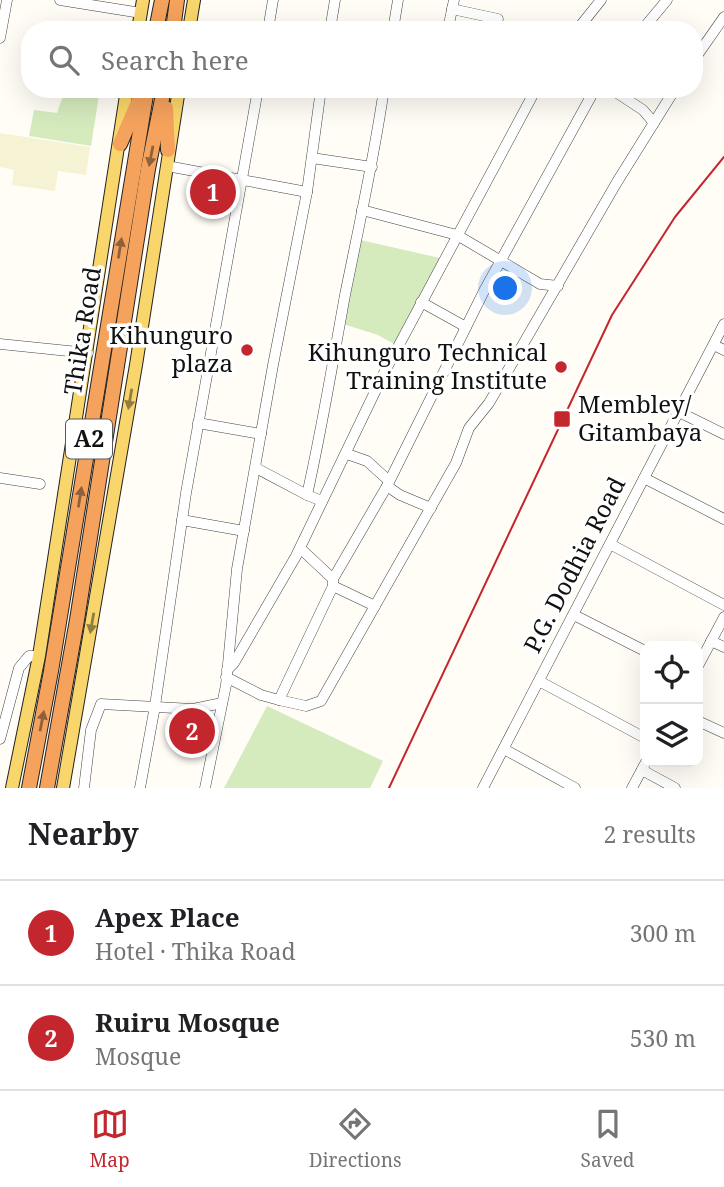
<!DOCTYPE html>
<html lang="en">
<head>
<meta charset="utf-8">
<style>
	body { margin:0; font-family:"Noto Serif",serif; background:#f2f2f2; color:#202124 }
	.controls { position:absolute; right:21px; bottom:21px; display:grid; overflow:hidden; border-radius:14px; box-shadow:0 7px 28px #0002 }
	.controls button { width:63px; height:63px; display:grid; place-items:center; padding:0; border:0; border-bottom:2px solid #e0e0e0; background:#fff; color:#202124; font:35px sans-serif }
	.you { position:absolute; left:506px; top:289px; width:24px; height:24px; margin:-18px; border:5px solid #fff; border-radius:50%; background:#1a73e8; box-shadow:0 0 0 10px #1a73e833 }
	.badge { display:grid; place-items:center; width:46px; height:46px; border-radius:50%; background:#c4262e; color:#fff; font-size:23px; font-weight:700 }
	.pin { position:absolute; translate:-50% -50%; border:4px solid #fff; box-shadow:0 2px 7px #0006 }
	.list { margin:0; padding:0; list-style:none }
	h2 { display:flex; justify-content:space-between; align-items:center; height:91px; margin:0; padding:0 28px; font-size:30px }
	h2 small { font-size:23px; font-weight:400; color:#757577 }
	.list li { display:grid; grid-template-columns:46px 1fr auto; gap:21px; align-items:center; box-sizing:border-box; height:105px; padding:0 28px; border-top:2px solid #e0e0e0 }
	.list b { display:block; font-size:26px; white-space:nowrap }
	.list p { margin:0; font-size:23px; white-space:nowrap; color:#757577 }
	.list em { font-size:23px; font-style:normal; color:#757577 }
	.icon { flex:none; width:38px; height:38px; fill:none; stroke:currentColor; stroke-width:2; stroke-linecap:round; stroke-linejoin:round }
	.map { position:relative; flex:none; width:724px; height:788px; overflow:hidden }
	.search { position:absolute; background:#fff; box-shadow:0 7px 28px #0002; left:21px; right:21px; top:21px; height:77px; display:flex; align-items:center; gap:18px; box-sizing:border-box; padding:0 24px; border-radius:28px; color:#757577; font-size:26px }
	.sheet { height:301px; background:#fff }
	nav { display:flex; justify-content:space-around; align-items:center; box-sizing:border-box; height:98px; border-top:2px solid #e0e0e0; background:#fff; font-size:19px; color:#757577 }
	nav a { display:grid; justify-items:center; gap:4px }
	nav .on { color:#c4262e }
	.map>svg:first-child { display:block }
</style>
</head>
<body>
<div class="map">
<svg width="724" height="788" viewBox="0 0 724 788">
	<rect width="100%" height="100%" fill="#fffdf5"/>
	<path fill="#f6f3d4" d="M0 133 90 147 86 175 58 171 55 191 12 185 14 170 0 167Z"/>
	<g fill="#d5ebbd">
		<path d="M65 90 99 95 91 146 29 136 34 110 57 113Z"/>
		<path d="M356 239 440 258 394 344 378 335 340 323Z"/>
		<path d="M267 706 383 761 370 788H224Z"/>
	</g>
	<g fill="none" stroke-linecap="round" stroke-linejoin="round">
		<g stroke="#444" stroke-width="11">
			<g id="minor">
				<path d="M60 0 141 13"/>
				<path d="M452 9 498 19"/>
				<path d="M449 24 454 0"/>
				<path d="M268 30 273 0"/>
				<path d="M330 30 335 0"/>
				<path d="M393 30 398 0"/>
				<path d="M577 30 601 0"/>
				<path d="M642 30 667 0"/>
				<path d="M0 38 7 0"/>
				<path d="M694 60 724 17"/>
				<path d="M595 89 484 291 387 486 333 579V586L279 700 306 706 321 701 456 463 469 428 489 403 617 182 675 89"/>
				<path d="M611 89 643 110 654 123"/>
				<path d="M312 158 372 167"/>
				<path d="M167 166 307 192"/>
				<path d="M362 210 457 235 540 284 558 286"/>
				<path d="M421 302 466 327"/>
				<path d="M0 344 88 353"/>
				<path d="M714 345 724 350"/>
				<path d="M677 411 724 434"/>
				<path d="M198 423 261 434"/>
				<path d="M347 454 367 461 389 481"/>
				<path d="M256 468 307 495"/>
				<path d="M0 478 40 484"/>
				<path d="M644 478 724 519"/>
				<path d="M387 486 400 495 431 508"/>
				<path d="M322 501 307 495C322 428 333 361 345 295 359 226 374 158 384 89"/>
				<path d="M182 520 244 531"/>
				<path d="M610 544 724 605"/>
				<path d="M300 548 333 579"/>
				<path d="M333 586 375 606"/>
				<path d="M574 615 645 651"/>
				<path d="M711 641 724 647"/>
				<path d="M698 666 724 617"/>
				<path d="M227 670 234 663 296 556 384 373 536 89"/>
				<path d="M226 677 261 695 279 700"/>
				<path d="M539 681 645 738"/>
				<path d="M698 721 724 733"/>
				<path d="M0 739 19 668 29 656H39"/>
				<path d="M504 749 575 788"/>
				<path d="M642 770 675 788"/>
				<path d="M84 788 91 730 101 704 193 709 222 703"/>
				<path d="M140 788 155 706 186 493 258 89"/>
				<path d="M205 788 226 685 237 569 273 365 307 192 321 89"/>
				<path d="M483 788 724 324"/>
				<path d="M632 788 646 762"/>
			</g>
		</g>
		<g stroke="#222" stroke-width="14">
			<g id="major">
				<path d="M138 30 143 0"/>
				<path d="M189 30 194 0"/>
				<path d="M12 788 39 656 127 89"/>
				<path d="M63 788 136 365 179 89"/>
			</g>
		</g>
		<g stroke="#222" stroke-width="16">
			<g id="highway">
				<path d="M156 30 162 0"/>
				<path d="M173 30 177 0"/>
				<path d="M166 108 168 150"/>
				<path d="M120 144 139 100"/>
				<path d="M29 788 51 671 147 89"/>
				<path d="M47 788 77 620 148 169 164 89"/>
			</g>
		</g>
		<use href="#minor" stroke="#fff" stroke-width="10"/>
		<use href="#major" stroke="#f9d66b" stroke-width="12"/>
		<use href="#highway" stroke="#f5a25d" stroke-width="14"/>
		<path stroke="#c4262e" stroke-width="2" d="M389 788 612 315 675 217 724 157"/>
	</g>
	<defs><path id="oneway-solid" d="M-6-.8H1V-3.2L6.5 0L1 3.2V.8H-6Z" transform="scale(1.75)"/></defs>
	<g fill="#8e613b">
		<use href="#oneway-solid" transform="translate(151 156) rotate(101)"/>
		<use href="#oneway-solid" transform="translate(120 248) rotate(-81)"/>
		<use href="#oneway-solid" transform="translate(80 497) rotate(-81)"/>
		<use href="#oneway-solid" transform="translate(42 721) rotate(-79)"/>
	</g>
	<g fill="#917d42">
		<use href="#oneway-solid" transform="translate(130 399) rotate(100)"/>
		<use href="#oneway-solid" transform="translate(92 623) rotate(100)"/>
	</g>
	<g fill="#c4262e" stroke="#fff" stroke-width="2.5">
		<circle cx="247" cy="350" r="7"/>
		<circle cx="561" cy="367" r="7"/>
		<rect x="553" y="410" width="18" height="18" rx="3.5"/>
	</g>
	<g text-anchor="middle" stroke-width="7" stroke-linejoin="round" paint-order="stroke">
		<rect fill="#fff" stroke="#585858" stroke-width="2" x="66" y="419.5" width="46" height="39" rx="5"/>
		<g font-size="23" font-weight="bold" fill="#111">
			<text x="89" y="447">A2</text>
		</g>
		<g font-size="24" fill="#111" stroke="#fff">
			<text transform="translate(83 331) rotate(-81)" y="8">Thika Road</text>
			<text transform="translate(575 565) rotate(-63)" y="8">P.G. Dodhia Road</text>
		</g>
		<g font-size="24" fill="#111" stroke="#fff" text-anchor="end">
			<text x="233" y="344">Kihunguro<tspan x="233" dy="28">plaza</tspan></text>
			<text x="547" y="361">Kihunguro Technical<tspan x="547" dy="28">Training Institute</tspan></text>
			<text x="578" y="413" text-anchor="start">Membley/<tspan x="578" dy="28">Gitambaya</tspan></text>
		</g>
	</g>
</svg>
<div class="controls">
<button><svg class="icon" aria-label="locate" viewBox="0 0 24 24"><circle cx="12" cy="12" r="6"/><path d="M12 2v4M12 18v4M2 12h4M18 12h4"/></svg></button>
<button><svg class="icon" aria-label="layers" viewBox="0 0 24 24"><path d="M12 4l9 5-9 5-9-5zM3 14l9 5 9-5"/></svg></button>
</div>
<div class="you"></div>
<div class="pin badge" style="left:213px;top:192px">1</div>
<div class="pin badge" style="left:192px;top:731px">2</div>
<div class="search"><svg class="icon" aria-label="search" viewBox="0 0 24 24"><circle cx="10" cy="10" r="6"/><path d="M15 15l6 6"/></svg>Search here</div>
</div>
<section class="sheet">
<h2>Nearby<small>2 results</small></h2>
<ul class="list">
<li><span class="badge">1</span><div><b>Apex Place</b><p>Hotel · Thika Road</p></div><em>300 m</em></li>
<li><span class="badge">2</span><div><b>Ruiru Mosque</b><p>Mosque</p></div><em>530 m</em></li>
</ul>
</section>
<nav>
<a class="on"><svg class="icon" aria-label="map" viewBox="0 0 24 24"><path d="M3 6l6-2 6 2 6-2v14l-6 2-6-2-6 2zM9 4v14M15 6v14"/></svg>Map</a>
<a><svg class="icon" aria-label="directions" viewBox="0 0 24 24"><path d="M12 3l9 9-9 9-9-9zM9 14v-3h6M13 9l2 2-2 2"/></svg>Directions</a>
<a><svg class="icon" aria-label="saved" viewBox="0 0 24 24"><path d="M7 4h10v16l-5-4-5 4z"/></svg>Saved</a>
</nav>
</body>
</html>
